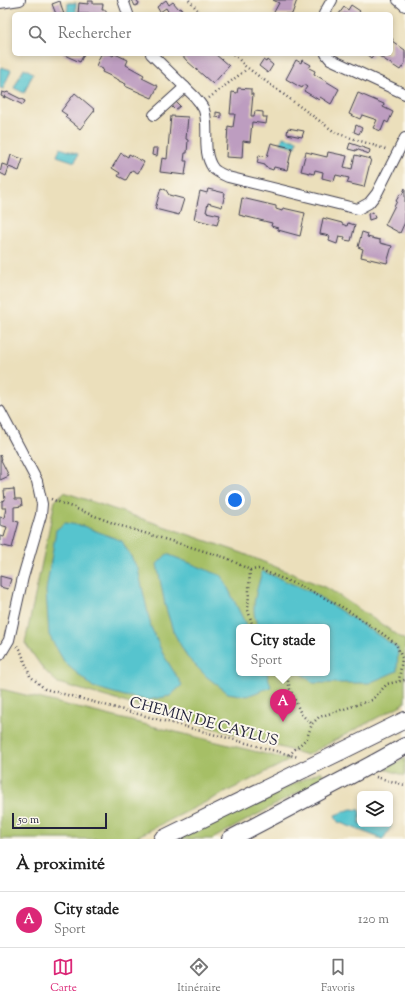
<!DOCTYPE html>
<html lang="fr">
<head>
<meta charset="utf-8">
<style>
	body { margin:0; font-family:"Sorts Mill Goudy",serif; background:#f2f2f2; color:#222 }
	.controls { position:absolute; right:12px; bottom:12px; display:grid; overflow:hidden; border-radius:6px; box-shadow:0 2px 6px #0003 }
	.controls button { width:36px; height:36px; display:grid; place-items:center; padding:0; border:0; border-bottom:1px solid #e0e0e0; background:#fff; color:#222; font:20px sans-serif }
	.scale { position:absolute; left:12px; bottom:10px; width:95px; box-sizing:border-box; padding-left:4px; border:2px solid #22223b; border-top:0; font-size:11px; line-height:14px; white-space:nowrap; color:#22223b; -webkit-text-stroke:3px #fbf7ec; paint-order:stroke }
	.you { position:absolute; left:235px; top:500px; width:14px; height:14px; margin:-10px; border:3px solid #fff; border-radius:50%; background:#1a73e8; box-shadow:0 0 0 6px #1a73e833 }
	.badge { display:grid; place-items:center; width:26px; height:26px; border-radius:50%; background:#db2777; color:#fff; font-size:13px; font-weight:700 }
	.pin { position:absolute; translate:-50% -33px; filter:drop-shadow(0 1px 2px #0008) }
	.pin::after { content:''; position:absolute; top:21px; width:14px; height:12px; background:inherit; clip-path:polygon(0 0,100% 0,50% 100%) }
	.popup { position:absolute; left:236px; top:624px; width:94px; height:52px; box-sizing:border-box; display:grid; place-content:center; border-radius:6px; background:#fff; filter:drop-shadow(0 1px 3px #0005); font-size:13px; white-space:nowrap; color:#767676 }
	.popup b { font-size:15px; color:#222 }
	.popup::after { content:''; position:absolute; left:50%; top:100%; margin-left:-8px; border:8px solid transparent; border-top-color:#fff }
	.list { margin:0; padding:0; list-style:none }
	h2 { display:flex; justify-content:space-between; align-items:center; height:52px; margin:0; padding:0 16px; font-size:17px }
	h2 small { font-size:13px; font-weight:400; color:#767676 }
	.list li { display:grid; grid-template-columns:26px 1fr auto; gap:12px; align-items:center; box-sizing:border-box; height:56px; padding:0 16px; border-top:1px solid #e0e0e0 }
	.list b { display:block; font-size:15px; white-space:nowrap }
	.list p { margin:0; font-size:13px; white-space:nowrap; color:#767676 }
	.list em { font-size:13px; font-style:normal; color:#767676 }
	.icon { flex:none; width:22px; height:22px; fill:none; stroke:currentColor; stroke-width:2; stroke-linecap:round; stroke-linejoin:round }
	.map { position:relative; flex:none; width:405px; height:839px; overflow:hidden }
	.search { position:absolute; background:#fff; box-shadow:0 2px 6px #0003; left:12px; right:12px; top:12px; height:44px; display:flex; align-items:center; gap:10px; box-sizing:border-box; padding:0 14px; border-radius:6px; color:#767676; font-size:15px }
	.sheet { height:108px; background:#fff }
	nav { display:flex; justify-content:space-around; align-items:center; box-sizing:border-box; height:56px; border-top:1px solid #e0e0e0; background:#fff; font-size:11px; color:#767676 }
	nav a { display:grid; justify-items:center; gap:2px }
	nav .on { color:#db2777 }
	.map>svg:first-child { display:block }
</style>
</head>
<body>
<div class="map">
<svg width="405" height="839" viewBox="0 0 405 839">
	<rect width="100%" height="100%" fill="#fbf7ec"/>
	<filter id="ink" filterUnits="userSpaceOnUse"><feTurbulence type="fractalNoise" baseFrequency=".025" numOctaves="2"/><feDisplacementMap in="SourceGraphic" scale="8" xChannelSelector="R" yChannelSelector="G"/><feConvolveMatrix kernelMatrix="1 2 1 2 8 2 1 2 1" color-interpolation-filters="sRGB"/></filter>
	<filter id="wash" filterUnits="userSpaceOnUse"><feTurbulence type="fractalNoise" baseFrequency=".012" numOctaves="4" result="noise"/><feDisplacementMap in="SourceGraphic" scale="16" xChannelSelector="R" yChannelSelector="G"/><feGaussianBlur stdDeviation="0.9" result="paint"/><feColorMatrix in="noise" values="0 0 0 0 0 0 0 0 0 0 0 0 0 0 0 0 0 1.4 0 .05"/><feComposite in="paint" operator="in"/></filter>
	<g filter="url(#wash)">
		<rect width="100%" height="100%" fill="#ebdfbb"/>
		<g fill="#a6bf66" stroke="#647050" fill-rule="evenodd">
			<path d="M64 492 242 553 329 589 405 640V703L307 755 58 683 44 670 25 643 55 501ZM239 627H327V673H239Z"/>
			<path d="M1 689 290 760 132 839H0Z"/>
			<path d="M405 758V776L385 769Z"/>
			<path d="M321 771 325 778 212 839H177Z"/>
		</g>
		<g fill="#57c4ce" stroke="#3c7384">
			<path d="M68 3H76V14H67Z"/>
			<path d="M1 67 11 70 3 89 0 88V70Z"/>
			<path d="M24 68 33 73 24 93 14 88Z"/>
			<path d="M283 137 297 140 296 147 281 143Z"/>
			<path d="M60 148 78 154 75 162 57 156Z"/>
			<path d="M65 523 83 526 122 541 138 569 151 627 163 654 182 685 170 696 148 700 125 696 93 687 65 663 49 635 46 591 56 530Z"/>
			<path d="M167 554 222 576 247 627H239V673H267L271 687 247 696 228 693 207 677 187 657 173 631 165 605 157 564Z"/>
			<path d="M262 571 313 593 398 648 397 671 369 683H313L301 673H327V627H259C248 611 258 588 262 571Z"/>
			<path d="M351 809 360 810V824H390V819L391 827 383 839 338 822 335 815Z"/>
		</g>
		<g id="blocks">
			<g fill="#bd9dc0">
				<path d="M132 0H137L139 4 135 6Z"/>
				<path d="M166 0 169 5 173 2 179 9 181 8 185 14H167L169 13 166 8 160 12 157 7Z"/>
				<path d="M273 0H297L292 14H273L279 3Z"/>
				<path d="M60 1 62 9 64 14H56L52 4Z"/>
				<path d="M88 1H93V4H103L102 10H106V14H78L79 3 88 4Z"/>
				<path d="M351 5 360 11 358 14H339L344 7 348 10Z"/>
				<path d="M391 38 393 39 392 41 405 50V63L400 70 376 54H391Z"/>
				<path d="M62 54H84L80 62Z"/>
				<path d="M101 54H110L113 56 115 54 128 60 126 65 144 75 142 78 158 86 152 98 125 86 126 84 119 81V80L102 72 103 69 96 66Z"/>
				<path d="M181 54H215L229 66 213 84 187 61Z"/>
				<path d="M366 54H374L371 58Z"/>
				<path d="M263 60 266 62 267 60 273 65 268 73 259 66Z"/>
				<path d="M296 60 301 63 302 60 311 65 309 68 315 71 314 74 339 89 331 104 320 97 319 100 304 91 307 87 304 85 302 88 286 79Z"/>
				<path d="M238 88 251 89V94H253L251 116H254L255 111 263 112V117H267L266 124 252 122 250 142 243 141 242 158 226 157 228 126 233 127 235 114H230L232 92 237 93Z"/>
				<path d="M2 92 6 93 7 92 25 101 23 105 5 96V98L1 96Z"/>
				<path d="M75 93 95 110 80 129 65 117 67 115 61 111Z"/>
				<path d="M358 93 384 104 383 107 393 112 388 123 385 121 381 131 373 128 377 120 362 115 360 119 349 114Z"/>
				<path d="M176 102 180 106 175 110 171 106Z"/>
				<path d="M216 112 221 113V118L216 117Z"/>
				<path d="M171 116 188 117 186 139 188 140 187 153H185L184 161H187L185 175 160 172 162 158 167 159Z"/>
				<path d="M356 125 362 128 359 134 354 132Z"/>
				<path d="M288 128 304 131 302 137 287 134Z"/>
				<path d="M271 143 292 148 287 170 274 167 273 170 265 167V165L257 163 259 155 267 157Z"/>
				<path d="M350 143 370 150 369 154 356 149V151L348 149Z"/>
				<path d="M153 148H158L157 156 152 155Z"/>
				<path d="M306 152 327 157 328 152 347 156 344 167 352 169 355 155 371 159 364 187 347 183 349 178 336 175 334 181 322 178 323 172 315 170 314 174 301 171Z"/>
				<path d="M121 153 128 157 129 154 144 162 138 173 132 170 126 180 118 176 120 173 112 168Z"/>
				<path d="M11 155 23 159 19 171 9 167 6 176 0 173 2 164 8 166Z"/>
				<path d="M161 188 166 190 169 195 184 199 179 215 155 209Z"/>
				<path d="M405 188V222L400 233 385 225 397 201H396L400 194 402 195Z"/>
				<path d="M208 189 225 193 222 207 208 203 206 212 220 215 217 225 194 219 200 191 207 193Z"/>
				<path d="M242 198 276 206V209L282 211 283 208 305 213 300 236 278 230V228L271 226 272 223 239 215Z"/>
				<path d="M373 212 375 218 369 220 368 214Z"/>
				<path d="M323 218 342 223V224L347 226 348 223 355 225 351 241 344 240 345 237 339 236 337 244 329 241 330 236 320 234Z"/>
				<path d="M362 232 368 234 367 237 380 240V243L392 246 387 263 361 257 363 249 358 247Z"/>
				<path d="M0 455 2 459 1 460 9 476 0 480Z"/>
				<path d="M14 489 15 499H21L22 506 14 507V521L19 522 12 548 0 545V536L4 537 7 527 0 525V517L4 518 6 508H2V501L5 500 4 490Z"/>
				<path d="M0 576 11 579 8 589 0 587Z"/>
			</g>
		</g>
	</g>
	<g filter="url(#ink)">
		<use href="#blocks" fill-opacity="0" stroke="#403e4e" stroke-width="1"/>
		<g fill="none" stroke-linecap="round" stroke-linejoin="round">
			<g stroke="#403e4e" stroke-width="12">
				<g id="street">
					<path d="M123 0 128 14"/>
					<path d="M398 0 405 6"/>
					<path d="M0 3 20 0"/>
					<path d="M324 14 332 0"/>
					<path d="M151 54 195 97C198 101 202 105 204 110 210 128 201 151 213 168 216 172 224 175 228 177L358 209 369 203 377 193 405 138"/>
					<path d="M326 54 330 59 405 94"/>
					<path d="M154 115 185 87"/>
					<path d="M0 411 37 481 42 504 41 515 23 577 9 640 0 655"/>
				</g>
			</g>
			<g stroke="#403e4e" stroke-width="18">
				<g id="primary">
					<path d="M340 752 405 720"/>
					<path d="M374 763 405 746"/>
					<path d="M162 839 305 769"/>
					<path d="M230 839 348 777"/>
				</g>
			</g>
			<g stroke="#403e4e" stroke-width="2.5" stroke-dasharray="1 3" stroke-linecap="butt">
				<path d="M189 0 201 14"/>
				<path d="M234 54 245 66 336 133 388 150"/>
				<path d="M209 98 247 69"/>
				<path d="M51 499 118 525 227 558 250 570 248 610 253 627"/>
				<path d="M250 570 259 569 305 588 344 608 383 634 396 644 402 658 399 681"/>
				<path d="M17 646 20 649 30 676 45 689 298 757"/>
				<path d="M286 673 290 689 301 714 312 724"/>
				<path d="M289 755 307 738 312 724 319 717 372 700 387 684 405 680"/>
				<path d="M376 777 405 785"/>
			</g>
			<use href="#street" stroke="#fff" stroke-width="10"/>
			<use href="#primary" stroke="#fff" stroke-width="16"/>
			<g stroke="#403e4e" stroke-width="18" stroke-linecap="butt">
				<g id="primary-bridge">
					<path d="M305 769 340 752"/>
					<path d="M348 777 374 763"/>
				</g>
			</g>
			<use href="#primary-bridge" stroke="#fff" stroke-width="16"/>
		</g>
	</g>
	<g text-anchor="middle" stroke-width="4" stroke-linejoin="round" paint-order="stroke">
		<g font-size="15" fill="#22223b" stroke="#fbf7ec">
			<text transform="translate(204 721) rotate(15)" y="5">CHEMIN DE CAYLUS</text>
		</g>
	</g>
</svg>
<div class="controls">
<button><svg class="icon" aria-label="layers" viewBox="0 0 24 24"><path d="M12 4l9 5-9 5-9-5zM3 14l9 5 9-5"/></svg></button>
</div>
<div class="scale">50 m</div>
<div class="you"></div>
<div class="pin badge" style="left:283px;top:722px">A</div>
<div class="popup"><b>City stade</b>Sport</div>
<div class="search"><svg class="icon" aria-label="search" viewBox="0 0 24 24"><circle cx="10" cy="10" r="6"/><path d="M15 15l6 6"/></svg>Rechercher</div>
</div>
<section class="sheet">
<h2>À proximité<small></small></h2>
<ul class="list">
<li><span class="badge">A</span><div><b>City stade</b><p>Sport</p></div><em>120 m</em></li>
</ul>
</section>
<nav>
<a class="on"><svg class="icon" aria-label="map" viewBox="0 0 24 24"><path d="M3 6l6-2 6 2 6-2v14l-6 2-6-2-6 2zM9 4v14M15 6v14"/></svg>Carte</a>
<a><svg class="icon" aria-label="directions" viewBox="0 0 24 24"><path d="M12 3l9 9-9 9-9-9zM9 14v-3h6M13 9l2 2-2 2"/></svg>Itinéraire</a>
<a><svg class="icon" aria-label="saved" viewBox="0 0 24 24"><path d="M7 4h10v16l-5-4-5 4z"/></svg>Favoris</a>
</nav>
</body>
</html>
